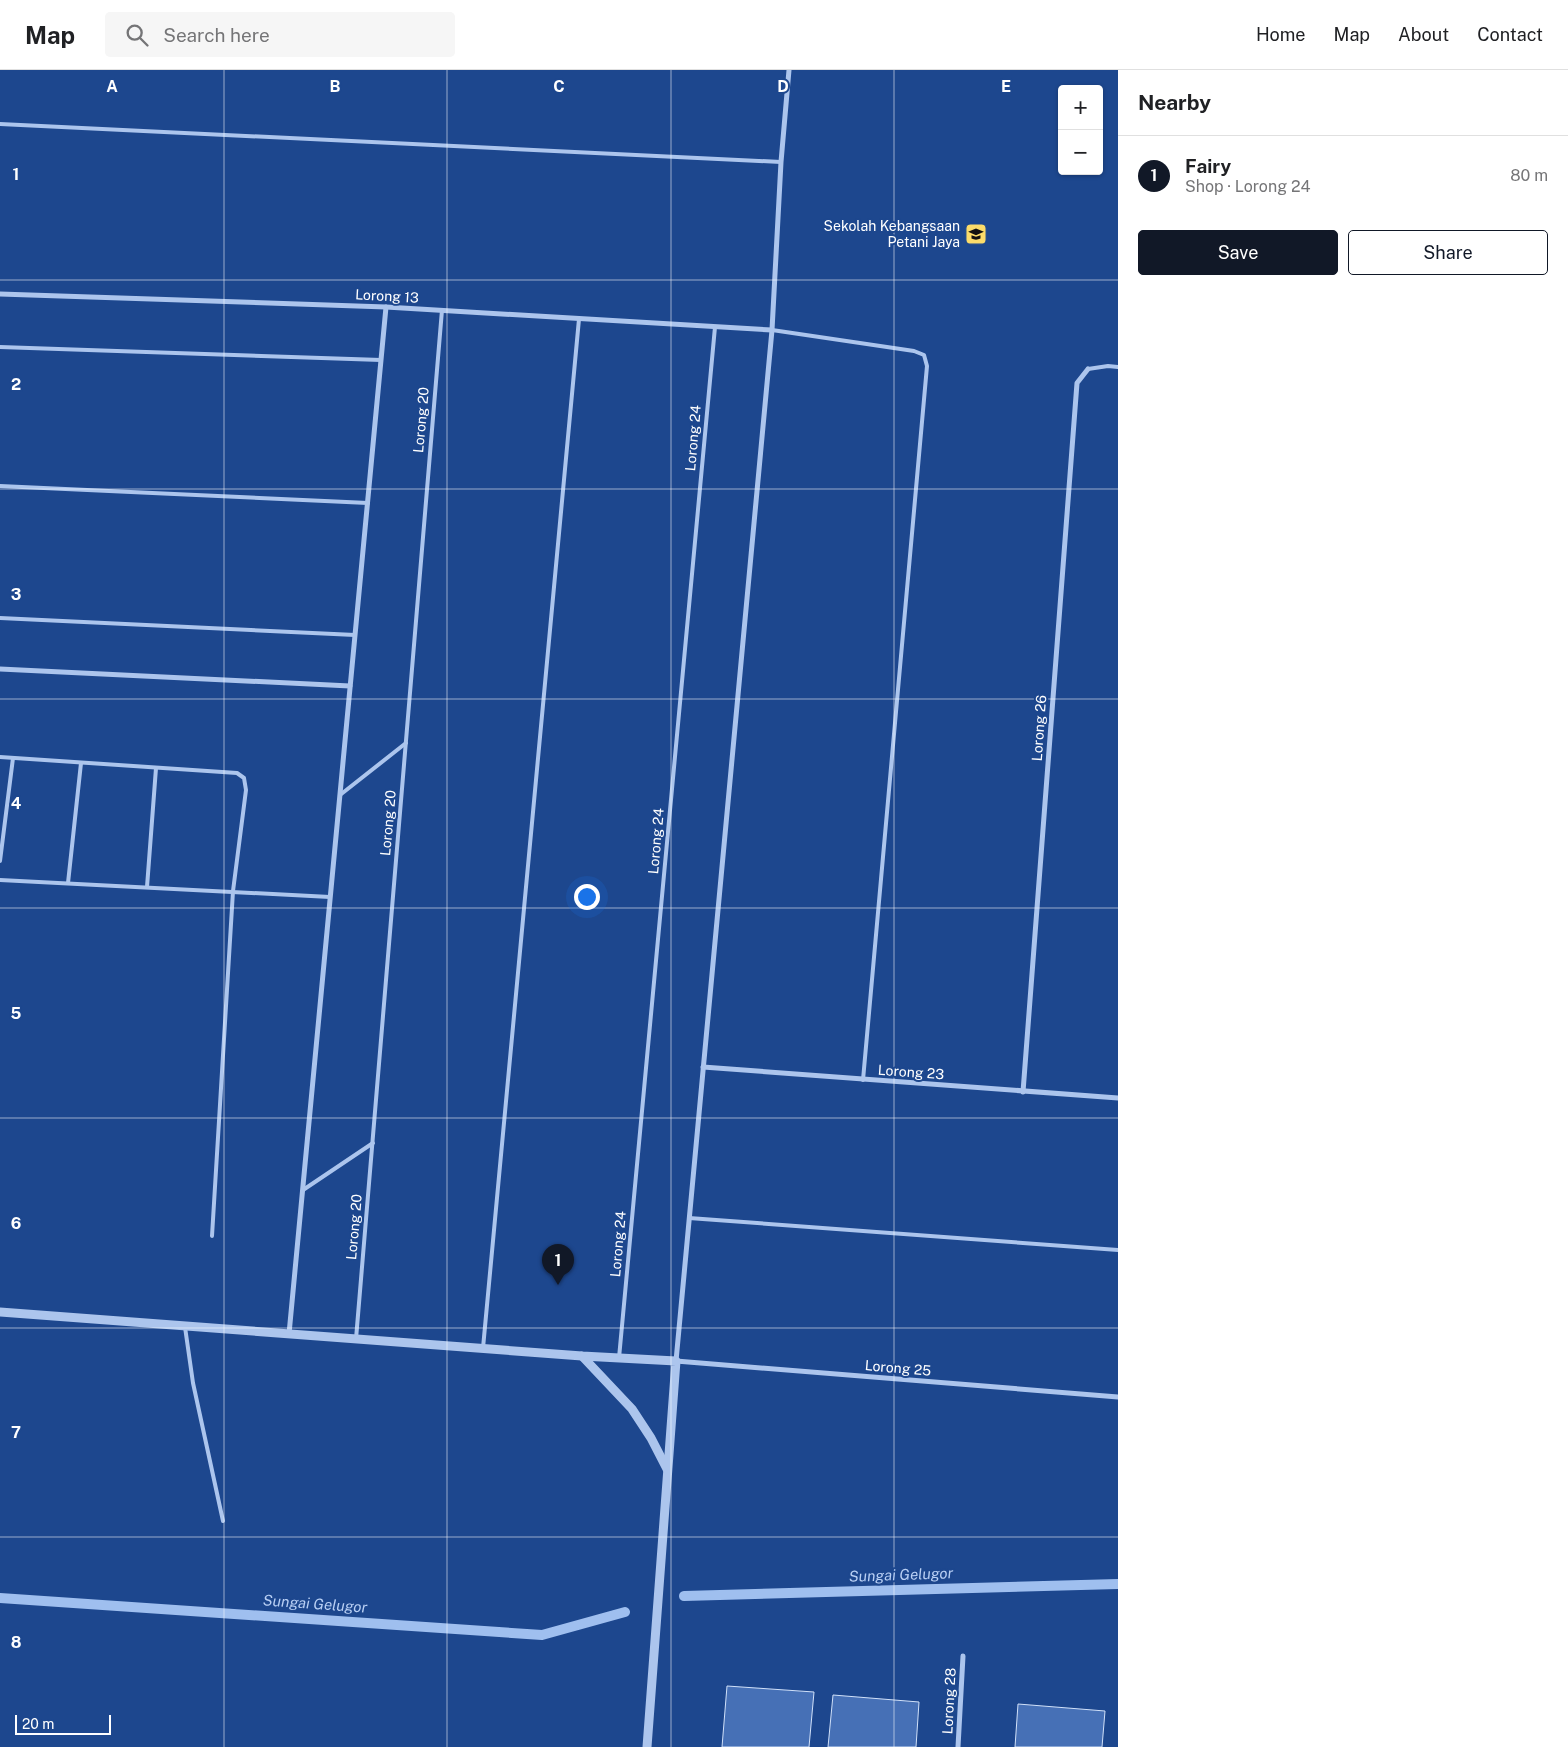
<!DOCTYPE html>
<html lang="en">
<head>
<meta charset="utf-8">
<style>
	body { margin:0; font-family:"Public Sans",sans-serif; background:#f6f6f6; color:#202124 }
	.controls { position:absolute; right:15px; top:15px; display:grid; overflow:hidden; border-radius:5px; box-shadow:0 1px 4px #0004 }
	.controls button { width:45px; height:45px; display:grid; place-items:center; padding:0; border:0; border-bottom:1px solid #e0e0e0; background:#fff; color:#202124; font:25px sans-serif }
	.scale { position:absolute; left:15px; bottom:12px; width:96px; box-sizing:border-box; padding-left:5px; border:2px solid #fff; border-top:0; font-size:14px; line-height:18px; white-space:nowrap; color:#fff; -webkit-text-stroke:4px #1d478e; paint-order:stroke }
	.you { position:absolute; left:586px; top:826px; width:18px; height:18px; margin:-12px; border:4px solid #fff; border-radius:50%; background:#1a73e8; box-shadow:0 0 0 8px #1a73e833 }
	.badge { display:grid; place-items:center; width:32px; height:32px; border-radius:50%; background:#111827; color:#fff; font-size:16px; font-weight:700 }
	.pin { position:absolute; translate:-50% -41px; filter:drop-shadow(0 1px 2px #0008) }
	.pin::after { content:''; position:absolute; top:26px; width:18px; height:15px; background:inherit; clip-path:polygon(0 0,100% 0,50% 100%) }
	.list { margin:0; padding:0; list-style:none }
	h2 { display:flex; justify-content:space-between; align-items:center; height:65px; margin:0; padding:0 20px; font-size:21px }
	h2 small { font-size:16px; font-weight:400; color:#757577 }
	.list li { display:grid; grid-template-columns:32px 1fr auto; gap:15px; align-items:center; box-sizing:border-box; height:80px; padding:0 20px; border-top:1px solid #e0e0e0 }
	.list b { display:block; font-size:19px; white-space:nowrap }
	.list p { margin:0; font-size:16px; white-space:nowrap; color:#757577 }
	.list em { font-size:16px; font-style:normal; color:#757577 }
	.actions { display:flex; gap:10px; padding:15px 20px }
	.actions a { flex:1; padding:11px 0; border:1px solid #111827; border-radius:5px; text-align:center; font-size:18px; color:#111827 }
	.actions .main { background:#111827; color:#fff }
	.icon { flex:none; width:28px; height:28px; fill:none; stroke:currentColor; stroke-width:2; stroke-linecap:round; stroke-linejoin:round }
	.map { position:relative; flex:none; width:1118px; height:1677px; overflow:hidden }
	header { display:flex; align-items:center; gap:30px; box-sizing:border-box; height:70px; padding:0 25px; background:#fff; border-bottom:1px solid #e0e0e0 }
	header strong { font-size:24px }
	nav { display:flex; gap:28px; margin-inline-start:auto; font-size:18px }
	.search { width:350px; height:45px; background:#f6f6f6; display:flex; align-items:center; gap:12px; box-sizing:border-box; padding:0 18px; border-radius:5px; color:#757577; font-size:19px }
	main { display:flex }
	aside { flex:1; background:#fff }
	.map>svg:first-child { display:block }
</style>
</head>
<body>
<header>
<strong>Map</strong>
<div class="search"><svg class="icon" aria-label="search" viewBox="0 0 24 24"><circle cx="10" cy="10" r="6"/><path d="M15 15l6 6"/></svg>Search here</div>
<nav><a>Home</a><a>Map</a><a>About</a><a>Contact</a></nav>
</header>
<main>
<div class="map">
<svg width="1118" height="1677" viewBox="0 0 1118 1677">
	<rect width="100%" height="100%" fill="#1d478e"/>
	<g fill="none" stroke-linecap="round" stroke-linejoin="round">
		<g stroke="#9fbfef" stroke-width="10">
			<path d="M684 1526 1118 1514"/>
			<path d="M0 1528 542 1565 625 1542"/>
		</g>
	</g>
	<g fill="#4670b6" stroke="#d1e1f9">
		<path d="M727 1616 814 1622 809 1677H722Z"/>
		<path d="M833 1625 919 1632 916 1677H828Z"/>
		<path d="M1018 1634 1105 1641 1102 1677H1015Z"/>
	</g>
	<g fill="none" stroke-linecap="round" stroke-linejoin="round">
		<g stroke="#acc5ed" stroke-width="4">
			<path d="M0 54 781 92"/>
			<path d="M772 260 914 281 924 285 927 296 863 1010"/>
			<path d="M0 277 381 290"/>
			<path d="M1088 299 1108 296 1118 297"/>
			<path d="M0 416 368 433"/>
			<path d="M0 548 355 565"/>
			<path d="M0 687 237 703 244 708 246 720 233 821 212 1166"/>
			<path d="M340 725 406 673"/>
			<path d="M0 791 13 688"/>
			<path d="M0 810 330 827"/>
			<path d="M68 813 81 693"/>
			<path d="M147 817 156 698"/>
			<path d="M303 1120 373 1073"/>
			<path d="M689 1148 1118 1180"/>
			<path d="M185 1257 193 1313 223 1451"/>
			<path d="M356 1269 442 240"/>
			<path d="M483 1278 579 249"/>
			<path d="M619 1288 715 257"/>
		</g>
		<g stroke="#acc5ed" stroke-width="5">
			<path d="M789 0 781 92 772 260 676 1291 1118 1327"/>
			<path d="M0 224 386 237 772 260"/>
			<path d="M0 599 350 616"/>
			<path d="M703 997 1118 1028"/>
			<path d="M1023 1022 1077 313 1088 299"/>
			<path d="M289 1264 386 237"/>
			<path d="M958 1677 963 1586"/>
		</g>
		<g stroke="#acc5ed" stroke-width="9">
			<path d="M0 1242 582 1286 676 1291 647 1677"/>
			<path d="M582 1286 632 1339 651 1368 667 1399"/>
		</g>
	</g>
	<path fill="none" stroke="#fff" stroke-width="1" stroke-opacity="0.55" d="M224 0V1677M447 0V1677M671 0V1677M894 0V1677M0 210H1118M0 419H1118M0 629H1118M0 838H1118M0 1048H1118M0 1258H1118M0 1467H1118"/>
	<defs>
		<g id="school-square" transform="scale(1.125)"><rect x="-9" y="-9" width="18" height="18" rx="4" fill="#fcdc6a" stroke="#1d478e"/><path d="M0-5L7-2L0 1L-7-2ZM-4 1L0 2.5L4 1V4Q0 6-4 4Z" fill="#111"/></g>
	</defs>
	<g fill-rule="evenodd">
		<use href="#school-square" x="976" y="164"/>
	</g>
	<g text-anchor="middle" stroke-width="4" stroke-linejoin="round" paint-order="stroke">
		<g font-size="14" fill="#fff" stroke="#1d478e" text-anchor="end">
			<text x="960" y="161">Sekolah Kebangsaan<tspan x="960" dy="16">Petani Jaya</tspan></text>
		</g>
		<g font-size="14" fill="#fff" stroke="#1d478e">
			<text transform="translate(387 226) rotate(3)" y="5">Lorong 13</text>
			<text transform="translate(421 350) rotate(-85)" y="5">Lorong 20</text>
			<text transform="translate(693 368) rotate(-85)" y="5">Lorong 24</text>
			<text transform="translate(1039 658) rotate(-86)" y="5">Lorong 26</text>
			<text transform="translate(388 753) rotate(-85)" y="5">Lorong 20</text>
			<text transform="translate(656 771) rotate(-85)" y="5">Lorong 24</text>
			<text transform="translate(911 1002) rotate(4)" y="5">Lorong 23</text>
			<text transform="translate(354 1157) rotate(-85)" y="5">Lorong 20</text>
			<text transform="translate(618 1174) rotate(-85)" y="5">Lorong 24</text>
			<text transform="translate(898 1298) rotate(5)" y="5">Lorong 25</text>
			<text transform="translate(949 1631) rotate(-87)" y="5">Lorong 28</text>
		</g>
		<g font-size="15" font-style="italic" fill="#b8cff4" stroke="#1d478e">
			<text transform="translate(901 1505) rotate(-2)" y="5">Sungai Gelugor</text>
			<text transform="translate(315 1534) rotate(4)" y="5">Sungai Gelugor</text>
		</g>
	</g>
	<g font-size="16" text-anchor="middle" font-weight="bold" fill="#fff" stroke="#1d478e" stroke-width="4" stroke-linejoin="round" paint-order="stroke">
		<text x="112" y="22">A</text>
		<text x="335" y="22">B</text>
		<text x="559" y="22">C</text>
		<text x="783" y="22">D</text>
		<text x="1006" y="22">E</text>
		<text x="16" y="110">1</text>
		<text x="16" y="320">2</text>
		<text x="16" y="530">3</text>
		<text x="16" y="739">4</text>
		<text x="16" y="949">5</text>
		<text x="16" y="1159">6</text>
		<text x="16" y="1368">7</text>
		<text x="16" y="1578">8</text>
	</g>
</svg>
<div class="controls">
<button>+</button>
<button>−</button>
</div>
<div class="scale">20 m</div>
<div class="you"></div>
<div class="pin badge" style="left:558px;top:1215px">1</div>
</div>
<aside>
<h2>Nearby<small></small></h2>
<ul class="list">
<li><span class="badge">1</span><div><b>Fairy</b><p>Shop · Lorong 24</p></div><em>80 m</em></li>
</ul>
<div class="actions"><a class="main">Save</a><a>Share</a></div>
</aside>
</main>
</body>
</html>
